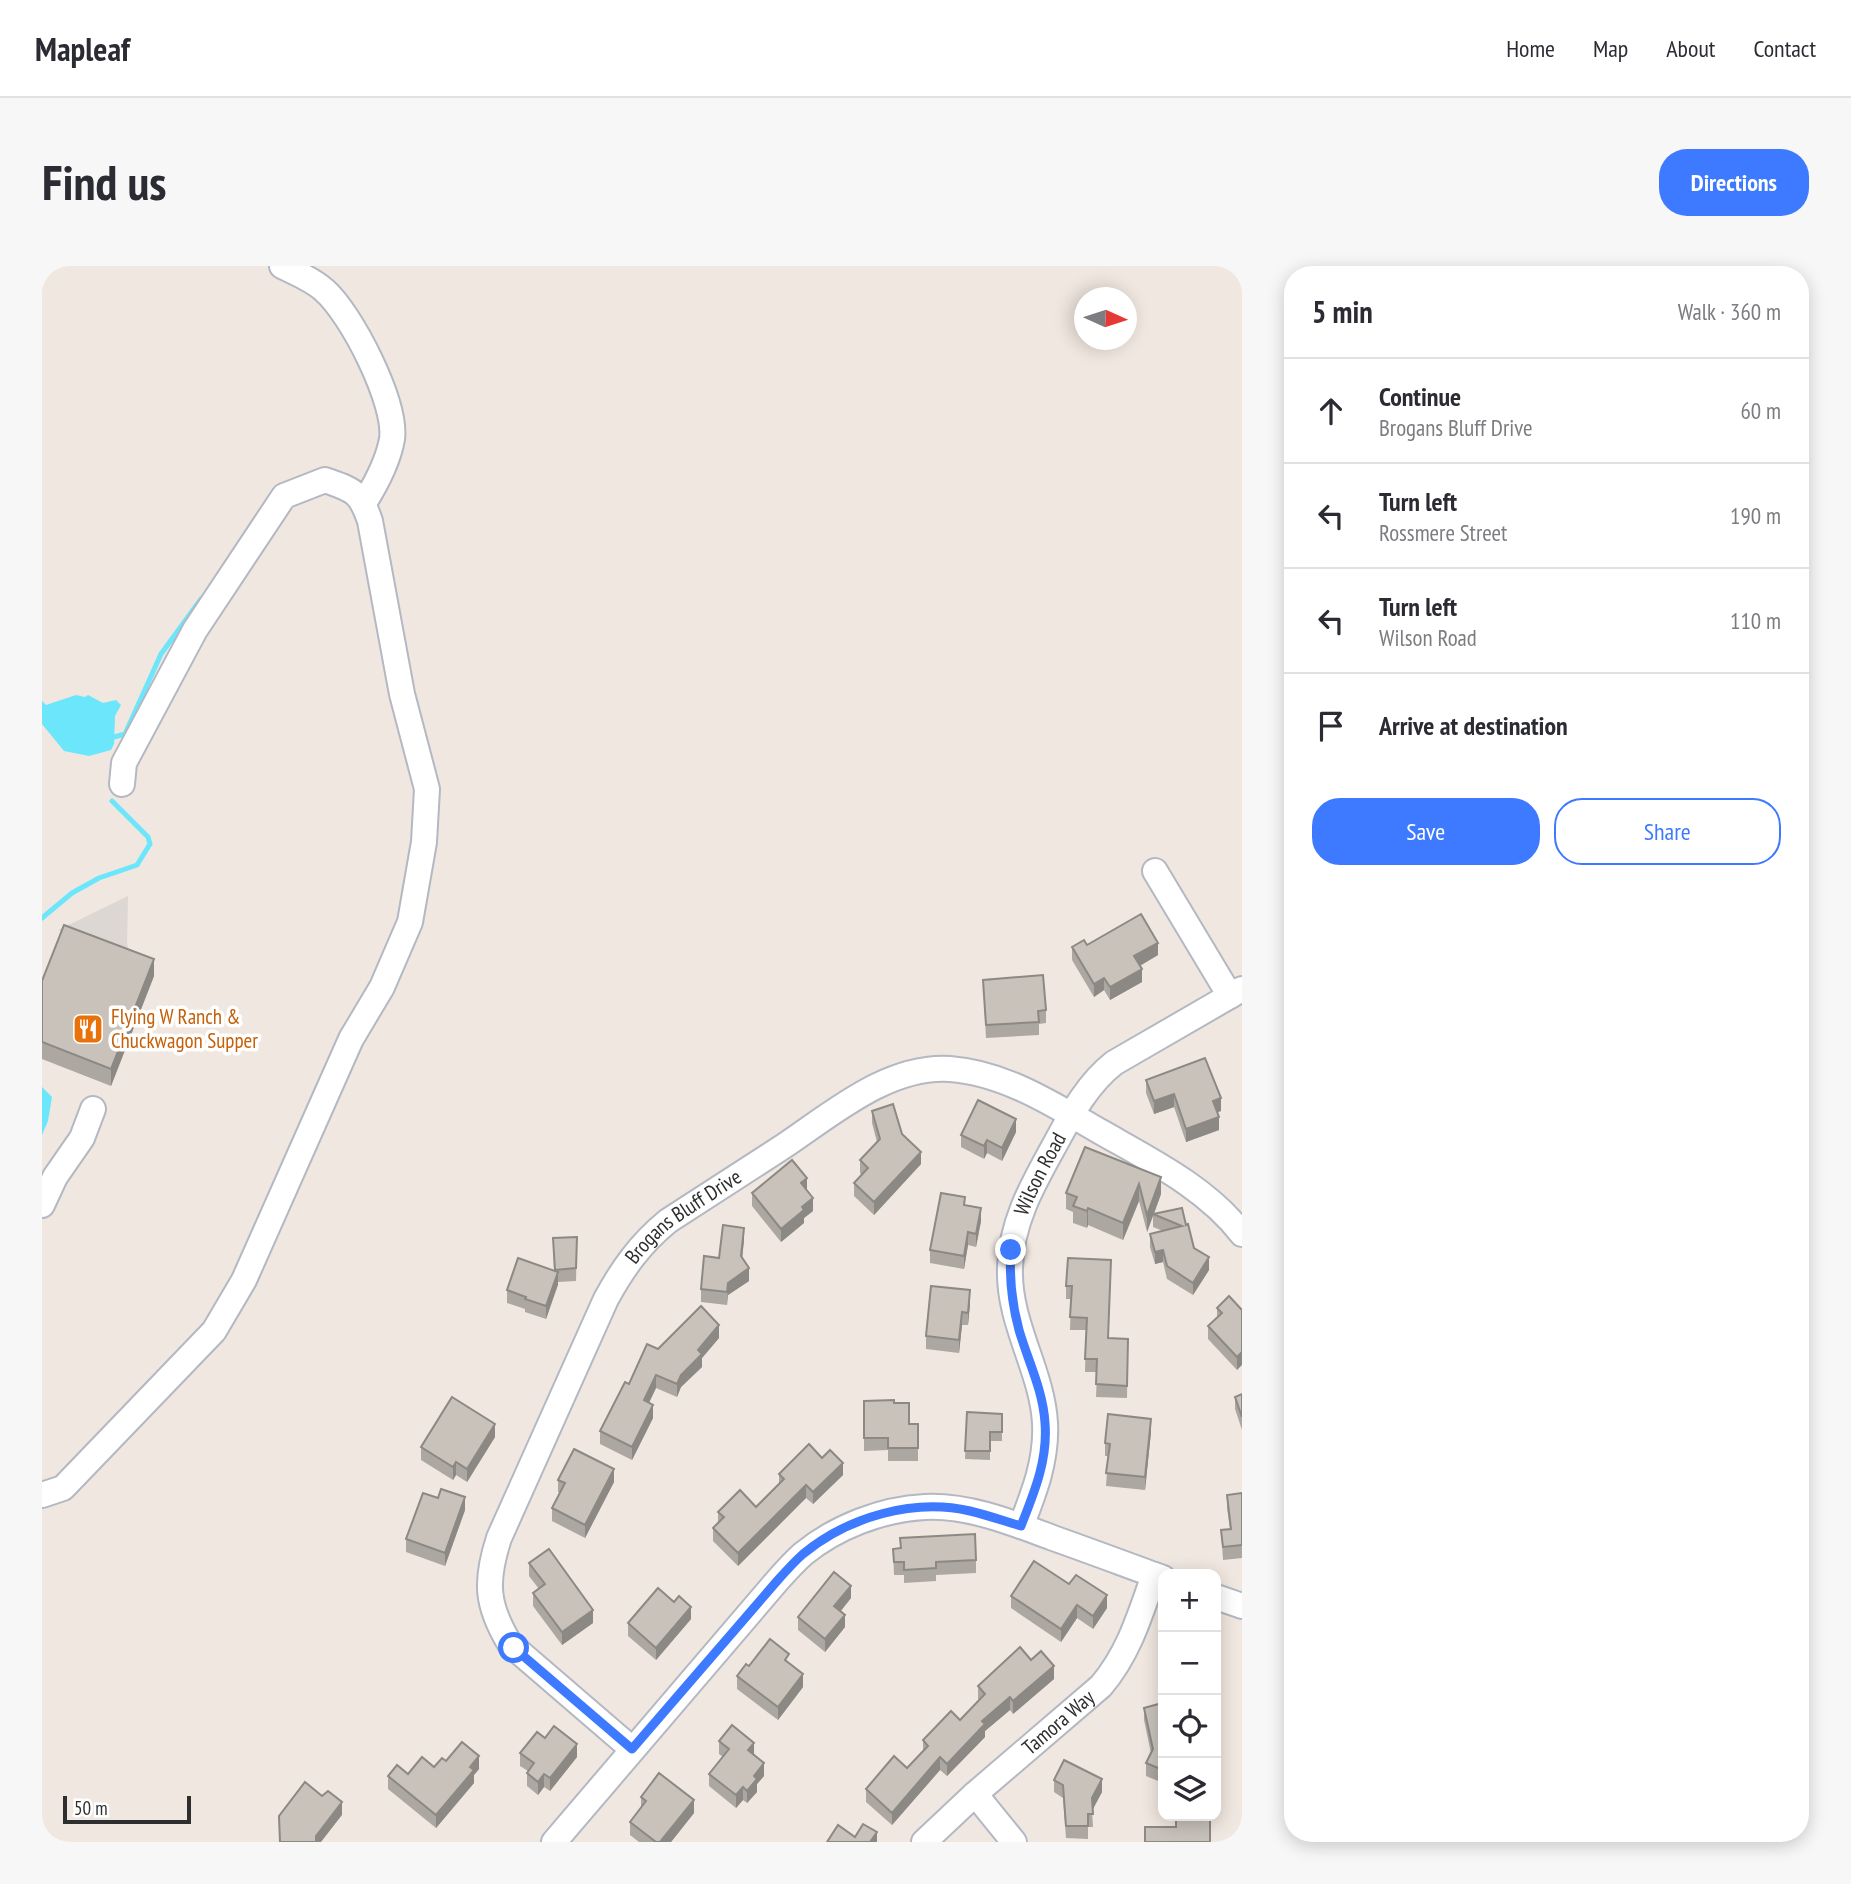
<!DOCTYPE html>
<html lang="en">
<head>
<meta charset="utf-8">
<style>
	body { margin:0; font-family:"PT Sans Narrow",sans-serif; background:#f7f7f7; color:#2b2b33 }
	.controls { position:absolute; right:21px; bottom:21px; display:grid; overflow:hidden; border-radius:14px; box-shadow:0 4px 18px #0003 }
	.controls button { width:63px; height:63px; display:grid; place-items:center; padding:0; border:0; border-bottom:2px solid #e1e1e2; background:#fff; color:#2b2b33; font:35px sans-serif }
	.compass { position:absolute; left:1032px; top:21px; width:63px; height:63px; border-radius:50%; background:#fff; box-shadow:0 4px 18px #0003; rotate:93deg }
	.scale { position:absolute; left:21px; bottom:18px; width:128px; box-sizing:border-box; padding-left:7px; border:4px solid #2e2e2e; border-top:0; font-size:19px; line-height:24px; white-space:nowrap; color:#2e2e2e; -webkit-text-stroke:5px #fff; paint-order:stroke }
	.stop { position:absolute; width:21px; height:21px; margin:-16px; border:5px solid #3e7aff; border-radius:50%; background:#fff }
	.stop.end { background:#3e7aff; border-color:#fff; box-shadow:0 2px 7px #0008 }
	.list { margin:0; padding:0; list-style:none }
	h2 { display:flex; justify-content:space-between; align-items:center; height:91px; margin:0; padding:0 28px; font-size:30px }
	h2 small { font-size:23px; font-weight:400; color:#7c7c81 }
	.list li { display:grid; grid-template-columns:46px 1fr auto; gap:21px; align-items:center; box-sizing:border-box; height:105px; padding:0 28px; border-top:2px solid #e1e1e2 }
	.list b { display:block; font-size:26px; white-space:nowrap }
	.list p { margin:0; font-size:23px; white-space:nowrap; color:#7c7c81 }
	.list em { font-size:23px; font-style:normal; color:#7c7c81 }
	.actions { display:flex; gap:14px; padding:21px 28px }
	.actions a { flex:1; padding:16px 0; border:2px solid #3e7aff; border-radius:28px; text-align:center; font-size:24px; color:#3e7aff }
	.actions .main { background:#3e7aff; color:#fff }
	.icon { flex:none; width:38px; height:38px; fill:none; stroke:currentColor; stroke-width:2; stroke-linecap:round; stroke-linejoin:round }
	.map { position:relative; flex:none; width:1200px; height:1576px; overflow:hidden; border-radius:28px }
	header { display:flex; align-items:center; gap:42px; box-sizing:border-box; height:98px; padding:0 35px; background:#fff; border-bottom:2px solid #e1e1e2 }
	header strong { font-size:33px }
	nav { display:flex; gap:38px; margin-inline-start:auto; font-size:24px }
	.intro { display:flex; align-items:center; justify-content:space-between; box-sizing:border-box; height:168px; padding:0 42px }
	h1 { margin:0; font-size:49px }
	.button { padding:18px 32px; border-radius:28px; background:#3e7aff; color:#fff; font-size:24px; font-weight:700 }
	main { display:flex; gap:42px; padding:0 42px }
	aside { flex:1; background:#fff; border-radius:28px; box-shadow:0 4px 18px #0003 }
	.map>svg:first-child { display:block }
</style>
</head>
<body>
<header>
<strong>Mapleaf</strong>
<nav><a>Home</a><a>Map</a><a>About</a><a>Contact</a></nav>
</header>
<div class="intro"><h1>Find us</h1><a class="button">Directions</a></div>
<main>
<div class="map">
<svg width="1200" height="1576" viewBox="0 0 1200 1576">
	<rect width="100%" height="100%" fill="#f0e7e0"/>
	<path fill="#dcd7d3" d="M86 630 85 678 91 695 16 664Z"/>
	<g fill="#6be6fa">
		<path d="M34 429 43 431 46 429 61 437 74 434 79 439 73 450 72 478 69 484 47 490 22 485 0 458V435L4 439Z"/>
		<path d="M0 821 10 831 6 855 0 869Z"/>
	</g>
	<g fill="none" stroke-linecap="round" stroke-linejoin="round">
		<g stroke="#6be6fa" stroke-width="5">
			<path d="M72 471 83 468 119 388 159 333"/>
			<path d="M0 652 30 627 57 612 95 599 108 578 106 571 70 535"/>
		</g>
		<g stroke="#b3b8c2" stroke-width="28">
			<g id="minor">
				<path d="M240 0C254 7 270 13 282 24 309 47 355 137 350 173 346 196 334 218 322 237"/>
				<path d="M1113 605 1188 730"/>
				<path d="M0 939 13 911 40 872 51 843"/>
				<path d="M0 1229 21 1222 172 1065 202 1014 309 773 340 721 368 656 382 576 385 523 360 428 328 255C318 225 311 224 283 214L242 230 153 364 82 497 80 518"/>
				<path id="s1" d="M979 1260C992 1227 1005 1194 1003 1157 1000 1104 966 1057 968 1002 969 957 990 920 1011 882 1028 851 1044 819 1072 797L1200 723"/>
				<path d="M1174 1331 1200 1340"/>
				<path id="s2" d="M590 1483 468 1378C444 1339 443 1315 457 1272L564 1033C581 1002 598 978 626 955 664 930 703 905 742 880 790 848 846 799 908 803 963 807 1012 839 1059 866 1108 894 1165 922 1200 968"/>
				<path d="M933 1528 972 1576"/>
				<path d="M512 1576 735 1315C743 1306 752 1296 761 1288 794 1261 840 1243 883 1241 927 1239 971 1257 1011 1272 1048 1285 1085 1299 1121 1312"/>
				<path id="s3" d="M882 1576 933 1528 1059 1420C1087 1387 1098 1349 1112 1309"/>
			</g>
		</g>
		<use href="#minor" stroke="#fff" stroke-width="24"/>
	</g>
	<g fill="#aca7a1">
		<path d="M1045 679 1116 689 1098 700 1100 716 1068 734 1062 724 1052 731 1030 694V681Z"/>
		<path d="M112 710 69 820 0 793V715Z"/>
		<path d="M941 714 1004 744V757L997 758V769L944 772Z"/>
		<path d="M1104 814 1179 845 1175 846 1177 864 1144 876 1132 841 1112 848 1104 827Z"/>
		<path d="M830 845 879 898 832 949 812 930V917L820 909 818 907V894L835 876 830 857Z"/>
		<path d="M974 866 960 895 945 887 942 893 919 881V869Z"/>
		<path d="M1043 881 1119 928 1112 948 1144 959 1152 982 1167 1004 1151 1029 1125 1013 1121 996 1113 998 1108 981V968L1121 965 1111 961V950L1105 966 1097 935 1081 974 1046 959 1045 962 1031 957V946L1024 943V927Z"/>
		<path d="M765 924 771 945 762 952V957L739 976 710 940V927Z"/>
		<path d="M923 939 939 955 934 981 926 979 922 1003 888 997V984Z"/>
		<path d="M535 971 534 1015 516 1016 504 1053 483 1046V1043L465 1037V1024L512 1004 511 972Z"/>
		<path d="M702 974 700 992 707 1015 686 1029 685 1039 659 1036V1023Z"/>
		<path d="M1069 1007 1066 1072 1086 1073 1085 1132 1054 1131 1055 1106H1043L1044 1064H1028L1029 1033H1024V1020Z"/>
		<path d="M928 1037 926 1059H920L917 1087 884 1083V1070Z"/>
		<path d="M1175 1042 1200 1044 1195 1104 1166 1073V1060L1175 1052Z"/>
		<path d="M677 1072 660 1092V1101L639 1121 635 1131 614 1122 607 1137 611 1152 590 1194 558 1178V1165L587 1118 616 1083Z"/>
		<path d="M1200 1128V1164L1193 1143V1131Z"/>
		<path d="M822 1135 852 1137 867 1158H876V1195H846V1184L822 1185Z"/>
		<path d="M925 1146 960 1148V1175H948V1194L923 1193Z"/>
		<path d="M1109 1166 1103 1224 1064 1220 1066 1190H1063V1177Z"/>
		<path d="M453 1171 425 1216 414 1209 411 1214 379 1194V1181Z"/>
		<path d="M780 1192 801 1209 771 1238 764 1232 696 1300 671 1275V1262L676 1257V1246L714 1241 737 1218V1208Z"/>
		<path d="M516 1214 572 1216 543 1272 510 1255V1242L518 1227 516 1226Z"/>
		<path d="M1200 1218V1292L1181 1294 1179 1264 1188 1263 1185 1242V1229L1200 1227Z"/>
		<path d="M423 1244 403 1300 364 1286V1273Z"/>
		<path d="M858 1272 934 1294V1307L894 1309V1315L862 1317V1309H852L851 1283 858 1282Z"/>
		<path d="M487 1297 551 1357 520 1379 491 1340V1327L497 1323 487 1310Z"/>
		<path d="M969 1330 1065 1342 1051 1363 1035 1352 1019 1376 969 1342Z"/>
		<path d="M809 1332 799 1345 803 1361 783 1386 756 1364V1351Z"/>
		<path d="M649 1353 614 1394 586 1370V1357Z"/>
		<path d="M989 1394 1012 1413 971 1448 968 1444 943 1465V1471L905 1510 898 1504 850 1559 824 1536V1523L865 1502 881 1486V1474L918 1454 937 1434 936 1433V1420Z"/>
		<path d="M747 1397 761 1421 736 1454 695 1423V1410L707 1400Z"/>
		<path d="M1121 1441V1517L1104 1510V1497L1109 1487 1102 1454V1442Z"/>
		<path d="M503 1472 535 1491 508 1525 502 1521 496 1529 485 1520V1507L486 1505 478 1500V1487Z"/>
		<path d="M677 1475 712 1489 722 1510 715 1518V1526L705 1537 701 1534 694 1542 667 1520V1508L681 1491 677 1488Z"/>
		<path d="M404 1495 437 1503 432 1509V1517L394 1562 346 1523V1510L366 1508 392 1501Z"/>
		<path d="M1012 1514 1060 1526 1050 1544 1051 1561H1046V1573L1024 1572 1021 1532 1012 1526Z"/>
		<path d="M599 1531 652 1547 629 1576H597L588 1569V1556L599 1542Z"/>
	</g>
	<g fill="#8c8883">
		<path d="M1116 677V689L1092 703V690Z"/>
		<path d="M112 693V710L69 820V803Z"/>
		<path d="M1100 703V716L1068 734V721Z"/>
		<path d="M1062 712V724L1052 731V718Z"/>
		<path d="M1132 828V841L1112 848V835Z"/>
		<path d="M1179 832V845L1171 848V835Z"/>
		<path d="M1177 851V864L1144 876V863Z"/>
		<path d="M974 853V866L960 895V882Z"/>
		<path d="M945 874V887L942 893V880Z"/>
		<path d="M879 886V898L832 949V936Z"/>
		<path d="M1119 911V928L1105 966V949Z"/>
		<path d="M765 912V924L759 917Z"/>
		<path d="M1097 918V935L1081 974V957Z"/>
		<path d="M771 932V945L762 952V957L739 976V963L760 941Z"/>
		<path d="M939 942V955L934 981V968Z"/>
		<path d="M1046 942V959L1045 962V945Z"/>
		<path d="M702 962V974L699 1003V990Z"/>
		<path d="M926 966V979L922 1003V990Z"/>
		<path d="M1121 984V996L1113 998V986Z"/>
		<path d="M1167 991V1004L1151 1029V1017Z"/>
		<path d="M707 1002V1015L686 1029 685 1039 686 1017Z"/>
		<path d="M516 1006V1019L504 1053V1040Z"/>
		<path d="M928 1024V1037L926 1059V1047Z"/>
		<path d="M920 1046V1059L917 1087V1074Z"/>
		<path d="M677 1059V1072L660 1092V1101L639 1121 635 1131V1118L639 1109 656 1084Z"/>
		<path d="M1200 1086V1099L1195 1104V1091Z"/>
		<path d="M614 1109V1122L602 1147V1134Z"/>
		<path d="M611 1139V1152L590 1194V1181Z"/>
		<path d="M1109 1153V1166L1103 1224V1211Z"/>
		<path d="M453 1158V1171L425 1216V1203Z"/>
		<path d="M414 1196V1209L411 1214V1201Z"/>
		<path d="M801 1197V1209L771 1238V1226Z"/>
		<path d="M572 1203V1216L543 1272V1259Z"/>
		<path d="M764 1219V1232L696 1300V1287Z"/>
		<path d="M423 1231V1244L403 1300V1287Z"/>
		<path d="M809 1320V1332L792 1353V1340Z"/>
		<path d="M1065 1329V1342L1051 1363V1350Z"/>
		<path d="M1035 1339V1352L1019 1376V1363Z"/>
		<path d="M649 1341V1353L614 1394V1382Z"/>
		<path d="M551 1344V1357L520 1379V1366Z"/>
		<path d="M803 1349V1361L783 1386V1373Z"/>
		<path d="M1176 1382V1395L1174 1400V1387Z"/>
		<path d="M1012 1400V1413L971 1448V1435Z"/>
		<path d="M761 1408V1421L736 1454V1441Z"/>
		<path d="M968 1431V1444L943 1465V1471L905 1510V1498L940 1455Z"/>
		<path d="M712 1477V1490L706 1484Z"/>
		<path d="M535 1478V1491L508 1525V1512Z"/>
		<path d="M437 1490V1503L432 1509V1517L394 1562V1549Z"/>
		<path d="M898 1491V1504L850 1559V1547Z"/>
		<path d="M722 1497V1510L715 1518V1526L705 1537V1525L712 1510Z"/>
		<path d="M502 1508V1521L496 1529V1516Z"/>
		<path d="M1060 1513V1526L1050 1545V1532Z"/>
		<path d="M701 1521V1534L694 1542V1529Z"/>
		<path d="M652 1534V1547L629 1576H618Z"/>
		<path d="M300 1536V1549L279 1576H274V1570Z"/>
		<path d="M835 1566V1576H828Z"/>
	</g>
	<g fill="#c8c2bb" stroke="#8c8883" stroke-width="2">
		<path d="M1099 648 1116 677 1092 690 1100 703 1068 721 1062 712 1052 718 1030 681 1042 674 1045 679Z"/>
		<path d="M22 659 112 693 69 803 0 776V715Z"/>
		<path d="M1001 709 1004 744 996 745 997 756 944 759 941 714Z"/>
		<path d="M1163 792 1179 832 1171 835 1177 851 1144 863 1132 828 1112 835 1104 814Z"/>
		<path d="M936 834 974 853 960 882 945 874 942 880 919 869Z"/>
		<path d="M851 838 860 868 879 886 832 936 812 917 826 902 818 894 838 873 830 845Z"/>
		<path d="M1043 881 1119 911 1105 949 1097 918 1081 957 1046 942 1045 945 1031 940 1035 931 1024 927Z"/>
		<path d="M750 894 765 912 759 917 771 932 760 941 762 944 739 963 710 927Z"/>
		<path d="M899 927 923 931 922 939 939 942 934 968 926 966 922 990 888 984Z"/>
		<path d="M1140 942 1144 959 1146 958 1152 982 1167 991 1151 1017 1125 1000 1121 984 1113 986 1108 968 1140 960 1111 948Z"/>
		<path d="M681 959 702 962 699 990 707 1002 686 1017 685 1026 659 1023 662 990 677 992Z"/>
		<path d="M535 971 534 1002 513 1004 511 972Z"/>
		<path d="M476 992 516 1006 504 1040 483 1033 484 1031 465 1024Z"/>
		<path d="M1026 992 1069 994 1066 1072 1086 1073 1085 1120 1054 1118 1055 1093H1043L1045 1052 1028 1051 1030 1020H1024Z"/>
		<path d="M889 1020 928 1024 926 1047 920 1046 917 1074 884 1070Z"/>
		<path d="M1187 1030 1200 1044V1086L1195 1091 1166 1060 1180 1047 1175 1042Z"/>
		<path d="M659 1040 677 1059 656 1084 660 1088 639 1109 635 1118 614 1109 602 1134 611 1139 590 1181 558 1165 583 1116 587 1118 605 1078 616 1083Z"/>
		<path d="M1200 1128V1151L1193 1131Z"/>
		<path d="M410 1131 453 1158 425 1203 414 1196 411 1201 379 1181Z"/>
		<path d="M852 1134V1137H867V1158H876V1182H846V1172H822V1135Z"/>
		<path d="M925 1146 960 1148V1166H948V1185H923Z"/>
		<path d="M1066 1148 1109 1153 1103 1211 1064 1207 1068 1178 1063 1177Z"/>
		<path d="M767 1178 780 1192 788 1184 801 1197 771 1226 764 1219 696 1287 671 1262 682 1251 676 1246 698 1224 714 1241 742 1213 737 1208Z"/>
		<path d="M532 1183 572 1203 543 1259 510 1242 523 1217 516 1214Z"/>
		<path d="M399 1223 423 1231 403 1287 364 1273 381 1227 396 1232Z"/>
		<path d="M1200 1227V1279L1181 1281 1179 1264 1189 1263 1185 1229Z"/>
		<path d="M933 1268 934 1294 894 1296V1302L862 1304V1296H852L851 1283 859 1282 858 1272Z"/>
		<path d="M507 1283 551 1344 520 1366 491 1327 503 1318 487 1297Z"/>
		<path d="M992 1295 1027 1318 1034 1309 1065 1329 1051 1350 1035 1339 1019 1363 969 1330Z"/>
		<path d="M792 1306 809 1320 792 1340 803 1349 783 1373 756 1351Z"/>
		<path d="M616 1322 632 1336 637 1330 649 1341 614 1382 586 1357Z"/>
		<path d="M728 1373 747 1388 743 1394 761 1408 736 1441 695 1410 704 1398 707 1400Z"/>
		<path d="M978 1381 989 1394 999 1385 1012 1400 971 1435 968 1431 940 1455 943 1458 905 1498 898 1491 850 1547 824 1523 852 1490 865 1502 886 1480 881 1474 909 1445 918 1454 943 1428 936 1420Z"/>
		<path d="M1120 1437 1121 1441V1504L1104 1497 1111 1483 1102 1442Z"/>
		<path d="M690 1459 712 1477 706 1484 722 1497 712 1510 715 1513 705 1525 701 1521 694 1529 667 1508 687 1483 677 1475Z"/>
		<path d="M512 1460 535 1478 508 1512 502 1508 496 1516 485 1507 492 1497 478 1487 495 1466 503 1472Z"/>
		<path d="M420 1476 437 1490 428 1501 432 1504 394 1549 346 1510 355 1499 366 1508 380 1491 392 1501 400 1492 404 1495Z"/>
		<path d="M1022 1494 1060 1513 1050 1532 1051 1548H1046V1560H1024L1021 1519 1012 1514Z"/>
		<path d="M617 1507 652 1534 618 1576H614L588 1556 604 1535 599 1531Z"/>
		<path d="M263 1516 280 1530 286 1525 300 1536 274 1570V1576H238L237 1550Z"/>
		<path d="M1134 1550H1168V1576H1103V1561H1134Z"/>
		<path d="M821 1558 835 1566 828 1576H785L796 1559 813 1571Z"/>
	</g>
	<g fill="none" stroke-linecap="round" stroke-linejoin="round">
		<path stroke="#3e7aff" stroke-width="9" d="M472 1382 590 1483 735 1315C743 1306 752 1296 761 1288 806 1251 871 1232 928 1245 945 1249 962 1255 979 1260 992 1227 1006 1194 1003 1157 1001 1124 986 1095 977 1064 970 1038 967 1011 969 984"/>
	</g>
	<defs>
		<g id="restaurant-square" transform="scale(1.575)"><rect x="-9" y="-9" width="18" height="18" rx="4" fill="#e8710a" stroke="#fff"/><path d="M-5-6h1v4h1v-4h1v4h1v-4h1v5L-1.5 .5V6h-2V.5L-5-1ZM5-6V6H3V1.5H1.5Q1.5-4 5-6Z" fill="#fff"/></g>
	</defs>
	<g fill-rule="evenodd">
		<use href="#restaurant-square" x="46" y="763"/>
	</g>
	<g text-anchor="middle" stroke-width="7" stroke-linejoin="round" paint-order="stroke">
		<g font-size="21" fill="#c56008" stroke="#fff" text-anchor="start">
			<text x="69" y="758">Flying W Ranch &amp;<tspan x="69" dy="24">Chuckwagon Supper</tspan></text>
		</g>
		<g font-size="21" fill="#2e2e2e" stroke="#fff">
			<text dy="7" stroke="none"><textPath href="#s1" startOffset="366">Wilson Road</textPath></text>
			<text dy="7" stroke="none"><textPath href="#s2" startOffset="649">Brogans Bluff Drive</textPath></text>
			<text dy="7" stroke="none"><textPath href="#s3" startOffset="180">Tamora Way</textPath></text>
		</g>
	</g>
</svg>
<div class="controls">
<button>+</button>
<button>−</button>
<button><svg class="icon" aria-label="locate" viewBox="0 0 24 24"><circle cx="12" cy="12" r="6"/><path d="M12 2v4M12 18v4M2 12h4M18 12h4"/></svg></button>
<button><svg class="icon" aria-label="layers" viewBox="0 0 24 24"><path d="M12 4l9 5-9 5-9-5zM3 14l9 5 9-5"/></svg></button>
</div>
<svg class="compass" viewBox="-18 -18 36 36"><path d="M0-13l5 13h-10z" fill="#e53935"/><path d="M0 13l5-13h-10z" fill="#7c7c81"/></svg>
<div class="scale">50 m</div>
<div class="stop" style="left:472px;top:1382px"></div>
<div class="stop end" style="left:969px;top:984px"></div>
</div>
<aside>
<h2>5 min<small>Walk · 360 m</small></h2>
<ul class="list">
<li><svg class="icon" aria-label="ahead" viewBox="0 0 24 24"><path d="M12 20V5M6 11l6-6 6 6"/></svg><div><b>Continue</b><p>Brogans Bluff Drive</p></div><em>60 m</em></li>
<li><svg class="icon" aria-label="left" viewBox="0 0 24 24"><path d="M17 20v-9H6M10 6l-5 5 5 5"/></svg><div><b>Turn left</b><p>Rossmere Street</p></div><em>190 m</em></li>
<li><svg class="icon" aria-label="left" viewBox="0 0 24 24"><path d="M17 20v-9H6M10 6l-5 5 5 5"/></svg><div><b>Turn left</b><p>Wilson Road</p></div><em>110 m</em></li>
<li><svg class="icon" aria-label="arrive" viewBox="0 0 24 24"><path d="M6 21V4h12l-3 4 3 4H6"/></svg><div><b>Arrive at destination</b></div></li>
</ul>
<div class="actions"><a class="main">Save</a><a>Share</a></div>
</aside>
</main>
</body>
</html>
